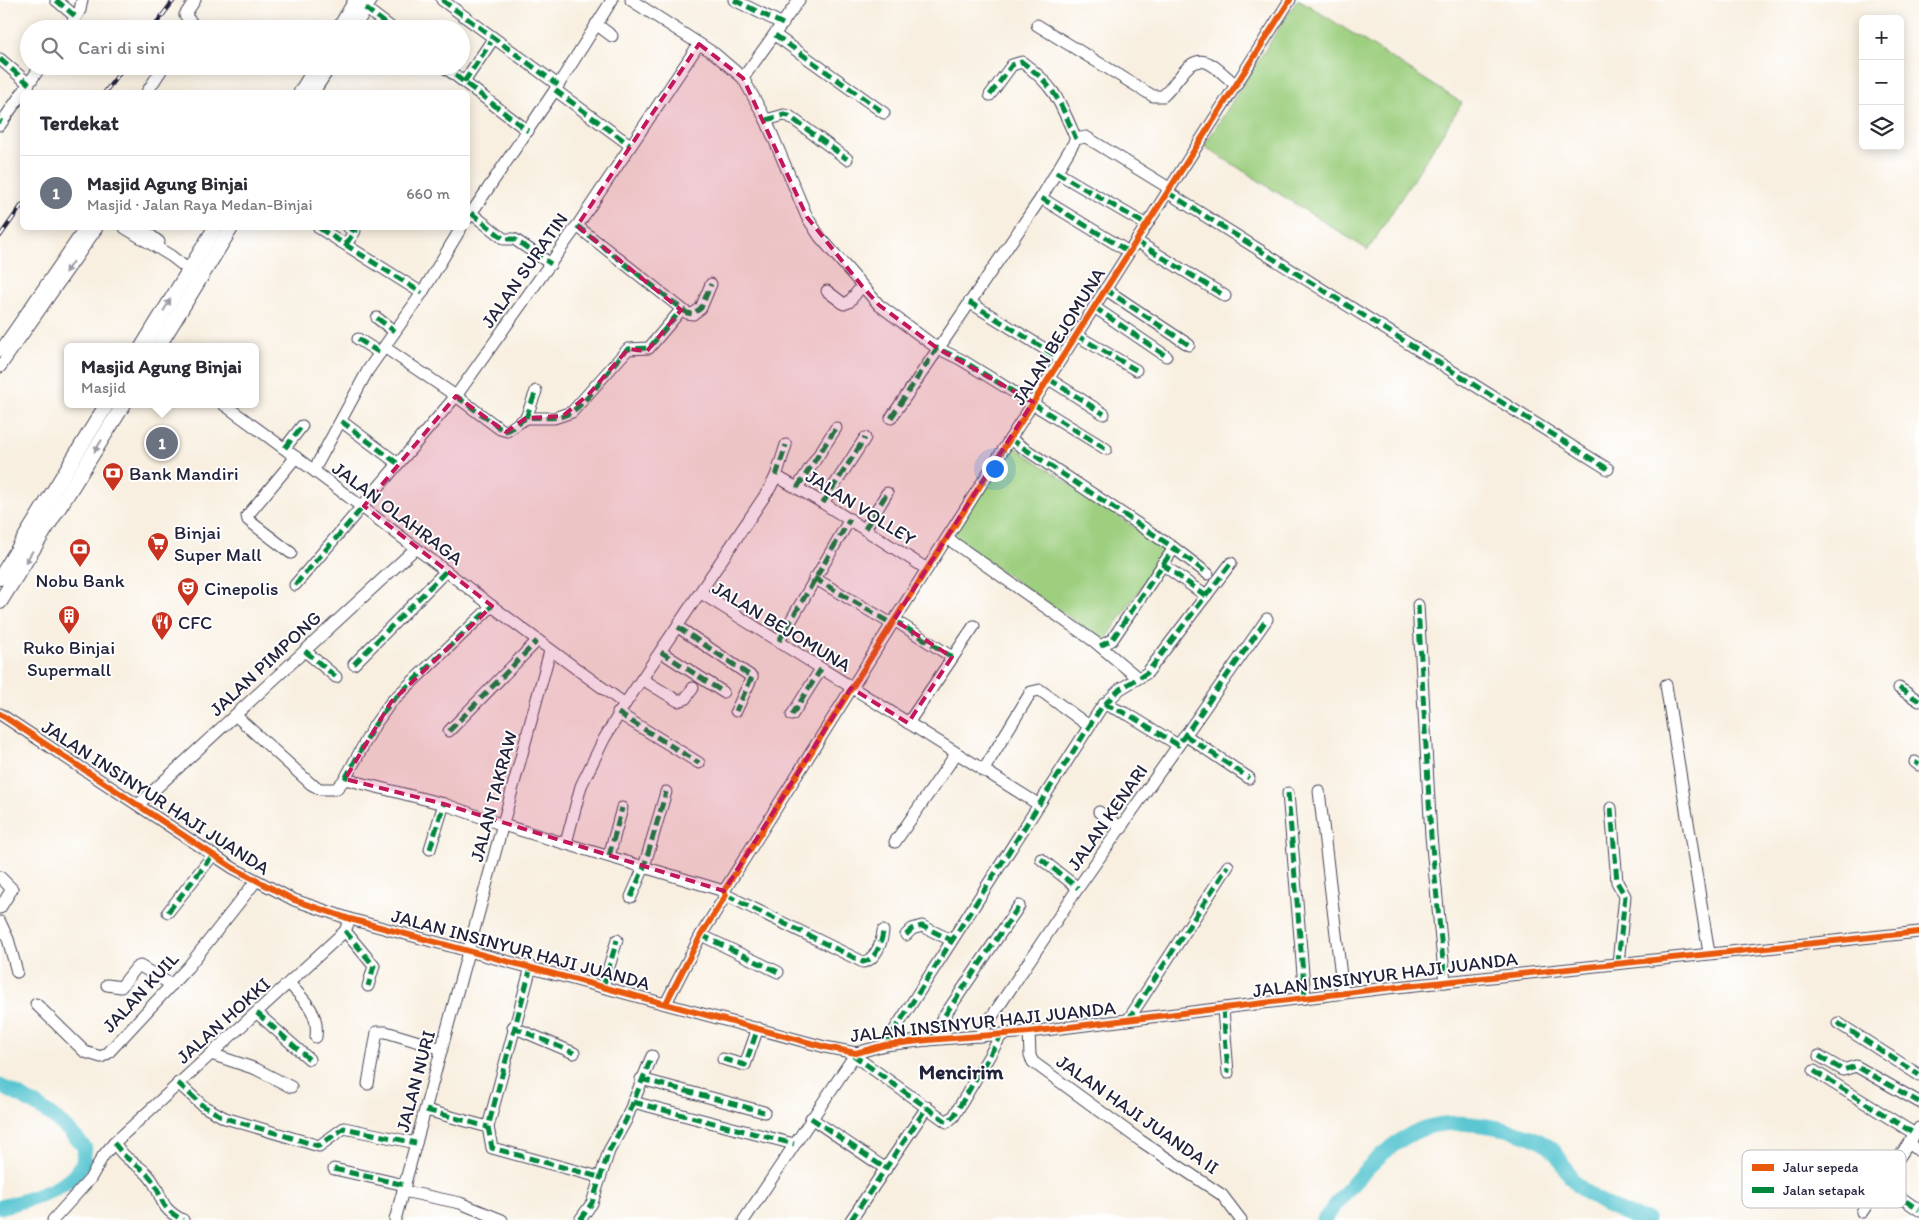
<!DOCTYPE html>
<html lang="id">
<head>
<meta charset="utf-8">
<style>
	body { margin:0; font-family:Itim,sans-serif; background:#f7f7f7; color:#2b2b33 }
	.controls { position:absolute; right:15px; top:15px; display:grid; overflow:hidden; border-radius:8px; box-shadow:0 2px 12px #0003 }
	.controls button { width:45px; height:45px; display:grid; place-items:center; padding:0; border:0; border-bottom:1px solid #e1e1e2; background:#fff; color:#2b2b33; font:25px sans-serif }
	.you { position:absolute; left:994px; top:468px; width:18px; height:18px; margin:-12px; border:4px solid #fff; border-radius:50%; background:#1a73e8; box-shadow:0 0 0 8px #1a73e833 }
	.badge { display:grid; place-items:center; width:32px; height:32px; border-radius:50%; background:#c8321e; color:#fff; font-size:16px; font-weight:700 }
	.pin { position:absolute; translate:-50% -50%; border:2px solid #fff; box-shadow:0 1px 5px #0006 }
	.popup { position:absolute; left:64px; top:343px; width:195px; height:65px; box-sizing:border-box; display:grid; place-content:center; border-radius:8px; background:#fff; filter:drop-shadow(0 1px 4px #0005); font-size:16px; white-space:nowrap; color:#7c7c81 }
	.popup b { font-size:19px; color:#2b2b33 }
	.popup::after { content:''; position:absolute; left:50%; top:100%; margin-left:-10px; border:10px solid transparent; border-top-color:#fff }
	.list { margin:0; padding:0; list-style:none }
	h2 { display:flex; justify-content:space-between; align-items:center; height:65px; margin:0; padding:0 20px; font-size:21px }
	h2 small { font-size:16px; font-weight:400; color:#7c7c81 }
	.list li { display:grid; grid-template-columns:32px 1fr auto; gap:15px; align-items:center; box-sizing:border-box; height:75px; padding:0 20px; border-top:1px solid #e1e1e2 }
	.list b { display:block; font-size:19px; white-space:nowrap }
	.list p { margin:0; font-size:16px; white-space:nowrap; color:#7c7c81 }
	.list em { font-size:16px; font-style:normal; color:#7c7c81 }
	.icon { flex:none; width:28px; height:28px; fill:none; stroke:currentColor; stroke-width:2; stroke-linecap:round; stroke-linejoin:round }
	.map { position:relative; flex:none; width:1919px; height:1220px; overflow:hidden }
	.search { position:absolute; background:#fff; box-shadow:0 2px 12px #0003; left:20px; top:20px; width:450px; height:55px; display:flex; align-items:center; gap:12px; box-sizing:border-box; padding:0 18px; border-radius:28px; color:#7c7c81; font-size:19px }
	.panel { position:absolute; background:#fff; box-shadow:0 2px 12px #0003; left:20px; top:90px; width:450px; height:140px; border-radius:8px }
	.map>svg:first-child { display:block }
</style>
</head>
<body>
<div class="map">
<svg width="1919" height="1220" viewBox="0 0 1919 1220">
	<rect width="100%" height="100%" fill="#fff"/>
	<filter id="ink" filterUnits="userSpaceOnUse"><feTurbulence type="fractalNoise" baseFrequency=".02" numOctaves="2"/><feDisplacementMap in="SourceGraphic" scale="10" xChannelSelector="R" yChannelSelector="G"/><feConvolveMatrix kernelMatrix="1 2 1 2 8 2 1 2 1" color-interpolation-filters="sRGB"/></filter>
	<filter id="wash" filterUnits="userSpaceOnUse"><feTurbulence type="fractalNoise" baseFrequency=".0096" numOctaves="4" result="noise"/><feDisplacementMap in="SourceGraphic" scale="20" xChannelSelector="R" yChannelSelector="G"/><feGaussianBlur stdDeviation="1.12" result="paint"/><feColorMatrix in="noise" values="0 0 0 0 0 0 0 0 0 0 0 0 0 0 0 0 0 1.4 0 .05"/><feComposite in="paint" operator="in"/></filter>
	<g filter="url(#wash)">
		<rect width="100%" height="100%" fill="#f8efe0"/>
		<g fill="#9dcf7f" stroke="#60785d">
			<path d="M1297 0H1300L1462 103 1368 250 1204 146Z"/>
			<path d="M1013 446 1167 549 1105 641 952 538Z"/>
		</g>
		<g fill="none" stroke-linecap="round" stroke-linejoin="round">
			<g stroke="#5ac6d1" stroke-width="15">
				<path d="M0 1086C33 1101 61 1119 85 1148 84 1153 84 1159 82 1164 72 1189 24 1201 0 1207"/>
				<path d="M1324 1220C1346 1190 1379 1150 1413 1133 1438 1120 1467 1122 1494 1127 1512 1130 1533 1136 1548 1146 1558 1152 1565 1169 1572 1179 1586 1197 1625 1216 1647 1220"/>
			</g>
		</g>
	</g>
	<g filter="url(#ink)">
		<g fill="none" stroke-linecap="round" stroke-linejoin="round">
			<g stroke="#424154" stroke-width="13">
				<g id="minor">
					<path d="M56 0 76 17"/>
					<path d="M442 0 558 85"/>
					<path d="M631 0 715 54 743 78 766 120 807 217 820 237 879 305 937 348 960 359 1106 449"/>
					<path d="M734 0 783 24"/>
					<path d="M365 8 393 29"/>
					<path d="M596 24 612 36"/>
					<path d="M1037 25 1153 96H1163C1170 90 1175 82 1181 75 1202 47 1215 68 1236 85"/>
					<path d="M68 29 80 10 82 0"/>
					<path d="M189 29 192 23 185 15 195 0"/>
					<path d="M775 35 884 113"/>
					<path d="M0 59 29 84"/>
					<path d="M443 66 528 131"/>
					<path d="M743 78 799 0"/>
					<path d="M464 82 491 42"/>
					<path d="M25 89 41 66"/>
					<path d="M555 90 630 145"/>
					<path d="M147 92 164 66"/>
					<path d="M990 95 1012 65 1022 62C1055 86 1060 102 1076 139"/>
					<path d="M766 120 784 115 789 116 847 159"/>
					<path d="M0 125 22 93"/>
					<path d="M1056 172 1145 224"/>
					<path d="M1167 192 1608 469"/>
					<path d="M1041 198 1129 252"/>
					<path d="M471 213 504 239H514L551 264"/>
					<path d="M468 218 555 90 612 0"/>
					<path d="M577 226 687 313 693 314 701 308 711 284"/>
					<path d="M125 228 171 256 194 274"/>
					<path d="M141 228 159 242"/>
					<path d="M319 228 422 293"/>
					<path d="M1136 241 1225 296"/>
					<path d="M346 244 355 231 349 228"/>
					<path d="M1105 289 1189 345"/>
					<path d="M827 291 844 304 849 302 862 286"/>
					<path d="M969 302 1061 359"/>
					<path d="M1094 307 1166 356"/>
					<path d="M377 318 394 331"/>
					<path d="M1076 335 1136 370"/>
					<path d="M358 339 380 353"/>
					<path d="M384 347 456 396 500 429 507 431 526 418H554L572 412 628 349 649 348 681 310"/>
					<path d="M0 351 85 228"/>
					<path d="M0 367 97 228"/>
					<path d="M1049 379 1104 414"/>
					<path d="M223 404C359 501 488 607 625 704"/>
					<path d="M526 418 536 391"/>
					<path d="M891 418 1041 198 1076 139 1086 137 1169 188"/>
					<path d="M341 421 397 463"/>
					<path d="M1010 439 1174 548 1208 574"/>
					<path d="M285 448 302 426"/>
					<path d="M314 470 368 370 422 293 461 228"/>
					<path d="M776 476 823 503 927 569"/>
					<path d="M797 488 836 428"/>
					<path d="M823 503 865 438"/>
					<path d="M865 529 887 493"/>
					<path d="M947 538 1095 642 1138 678"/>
					<path d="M291 553 248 520 247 516 296 457"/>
					<path d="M1162 564 1206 596"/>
					<path d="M814 578 892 624"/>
					<path d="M295 585 456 396 577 226 699 44"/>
					<path d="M701 593 1038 804"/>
					<path d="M1418 605 1431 836 1445 982"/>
					<path d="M894 620 952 657"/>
					<path d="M678 627 752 677 736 711"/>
					<path d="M779 641 850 519"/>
					<path d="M1100 646 1112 640 1174 548"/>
					<path d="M305 651 336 677"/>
					<path d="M661 652 723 692"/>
					<path d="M354 664 446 571"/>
					<path d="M642 679 678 701 685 699 693 688"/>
					<path d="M1666 685 1709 953"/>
					<path d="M1899 688 1919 701"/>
					<path d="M1104 704 1129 715 1178 745"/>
					<path d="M618 713 699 763"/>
					<path d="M0 714 233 868 294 900 350 919 825 1047 856 1053 885 1045 928 1040 1029 1032 1378 989 1919 932"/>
					<path d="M235 715 311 784 320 789H336L345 779 374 726 391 702 492 606"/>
					<path d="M792 715 821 669"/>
					<path d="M908 723 974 626"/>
					<path d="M449 731 537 641"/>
					<path d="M1185 735 1249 778"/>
					<path d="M1915 762 1919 765"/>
					<path d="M983 771 1031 692 1040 690 1089 726"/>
					<path d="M345 779 444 804 503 825 724 891"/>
					<path d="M1319 791 1343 993"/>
					<path d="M1288 793 1305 998"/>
					<path d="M139 804 416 548"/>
					<path d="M1611 808 1617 882 1625 896 1618 963"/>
					<path d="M1099 812 1122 828"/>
					<path d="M895 842 956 754"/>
					<path d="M566 843 581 786 604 739 625 704 770 488 776 476 786 445"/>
					<path d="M430 849 444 804"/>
					<path d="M609 856 622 808"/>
					<path d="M1041 859 1078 888"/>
					<path d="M0 877 12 889 0 908"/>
					<path d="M726 895 863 962C876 960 882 942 883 931"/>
					<path d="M631 897 644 867 666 792"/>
					<path d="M168 912 213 855"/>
					<path d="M0 922 8 939 17 972"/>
					<path d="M345 931 374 966 368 986"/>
					<path d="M701 935 778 972"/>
					<path d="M906 935 912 929 922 926 951 940"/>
					<path d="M531 967 488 1127 492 1148 599 1177"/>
					<path d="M289 983C305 1002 319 1011 316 1037"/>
					<path d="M107 985 121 987 136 968 140 966 172 985"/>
					<path d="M603 987 617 940"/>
					<path d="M666 1003 701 935 726 895 724 891 892 624 1290 0"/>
					<path d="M36 1004 85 1052 101 1057 108 1053 188 967 256 881"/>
					<path d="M1223 1009 1228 1073"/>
					<path d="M257 1013 309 1059"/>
					<path d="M1128 1020 1228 866"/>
					<path d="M1838 1023 1919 1075"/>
					<path d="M513 1027 574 1053"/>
					<path d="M1029 1032 1030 1056 1033 1062 1141 1141 1222 1195 1241 1220"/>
					<path d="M979 1036 1078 888 1267 619"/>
					<path d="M928 1040 1019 906"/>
					<path d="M885 1045 1101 708 1120 689 1147 673 1231 563"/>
					<path d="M211 1054 256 1069 291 1087"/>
					<path d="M853 1055 947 1122 954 1116 1002 1034"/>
					<path d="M1819 1056 1843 1070 1856 1066 1919 1102"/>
					<path d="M723 1059 745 1065 758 1028"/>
					<path d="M1814 1071 1915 1134"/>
					<path d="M641 1079 764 1112"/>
					<path d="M178 1083 203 1106 225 1118 319 1146 344 1128 416 1143"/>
					<path d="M368 1084 377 1032H386L442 1049"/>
					<path d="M633 1102 794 1144"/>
					<path d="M426 1110 488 1127"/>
					<path d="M811 1118 886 1169"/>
					<path d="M114 1143C118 1148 122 1154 127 1158 134 1164 142 1168 148 1175 165 1194 155 1206 183 1220"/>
					<path d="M1909 1143 1919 1151"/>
					<path d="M334 1169 405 1185"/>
					<path d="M1881 1184 1919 1210"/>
					<path d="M403 1191 460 1203 502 1220"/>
					<path d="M1862 1212 1919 1128"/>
					<path d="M53 1220 90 1179 103 1156 114 1143 345 931 350 919"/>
					<path d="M395 1220 550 651"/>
					<path d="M580 1220 592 1203 609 1151 626 1120 652 1056"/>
					<path d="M744 1220 856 1053"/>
					<path d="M851 1220 927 1107"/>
				</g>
			</g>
			<g stroke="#424154" stroke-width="16">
				<g id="major">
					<path d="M339 29 356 0"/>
					<path d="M352 29 370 0"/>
					<path d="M301 92 317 66"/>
					<path d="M312 92 329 66"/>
					<path d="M142 347 215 228"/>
					<path d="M158 347 231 228"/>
					<path d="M0 578 107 404"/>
					<path d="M0 602 124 404"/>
				</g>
			</g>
			<use href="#minor" stroke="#fff" stroke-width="11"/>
			<use href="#major" stroke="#fff" stroke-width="14"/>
			<g stroke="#22223b" stroke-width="4.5">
				<g id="rail">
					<path d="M152 29 174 0"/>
					<path d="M105 92 125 66"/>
					<path d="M0 236 22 205"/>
				</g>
			</g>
			<use href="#rail" stroke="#fff" stroke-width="2.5" stroke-dasharray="8" stroke-linecap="butt"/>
			<g stroke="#00873e" stroke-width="5" stroke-dasharray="10 5" stroke-linecap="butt">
				<path d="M56 0 76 17"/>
				<path d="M442 0 558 85"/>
				<path d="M734 0 783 24"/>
				<path d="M365 8 393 29"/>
				<path d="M775 35 884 113"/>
				<path d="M0 59 29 84"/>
				<path d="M443 66 528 131"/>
				<path d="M464 82 491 42"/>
				<path d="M555 90 630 145"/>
				<path d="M990 95 1012 65 1022 62C1055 86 1060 102 1076 139"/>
				<path d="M766 120 784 115 789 116 847 159"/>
				<path d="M0 121 2 122"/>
				<path d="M1056 172 1145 224"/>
				<path d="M1167 192 1608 469"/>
				<path d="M1041 198 1129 252"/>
				<path d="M471 213 504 239H514L551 264"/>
				<path d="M577 226 687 313 693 314 701 308 711 284"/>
				<path d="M319 228 422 293"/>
				<path d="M1136 241 1225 296"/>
				<path d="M346 244 355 231 349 228"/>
				<path d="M1105 289 1189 345"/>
				<path d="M969 302 1061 359"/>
				<path d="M1094 307 1166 356"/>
				<path d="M377 318 394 331"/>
				<path d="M1076 335 1136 370"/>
				<path d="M358 339 380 353"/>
				<path d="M1049 379 1104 414"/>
				<path d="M456 396 504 431C514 431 518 420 527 418 539 416 551 420 563 416 587 408 608 367 628 349L649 348 681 310"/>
				<path d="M526 418 536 391"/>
				<path d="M891 418 937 348 960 359 1106 449"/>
				<path d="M341 421 397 463"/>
				<path d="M1010 439 1174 548 1208 574"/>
				<path d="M285 448 302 426"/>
				<path d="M776 476 786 445"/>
				<path d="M797 488 836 428"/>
				<path d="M823 503 865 438"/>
				<path d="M865 529 887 493"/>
				<path d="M1162 564 1206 596"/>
				<path d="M814 578 892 624"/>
				<path d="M295 585 364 506"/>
				<path d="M1418 605 1431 836 1445 982"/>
				<path d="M894 620 952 657"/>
				<path d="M678 627 752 677 736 711"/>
				<path d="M779 641 850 519"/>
				<path d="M1100 646 1112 640 1174 548"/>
				<path d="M305 651 336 677"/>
				<path d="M661 652 723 692"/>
				<path d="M354 664 446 571"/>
				<path d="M1899 688 1919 701"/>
				<path d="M1104 704 1129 715 1178 745 1267 619"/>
				<path d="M618 713 699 763"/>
				<path d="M792 715 821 669"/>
				<path d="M449 731 537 641"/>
				<path d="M1185 735 1249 778"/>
				<path d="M1915 762 1919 765"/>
				<path d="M345 779 374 726 391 702 492 606"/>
				<path d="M1288 793 1305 998"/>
				<path d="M1611 808 1617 882 1625 896 1618 963"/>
				<path d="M430 849 444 804"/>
				<path d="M609 856 622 808"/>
				<path d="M1041 859 1078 888"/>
				<path d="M726 895 863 962C876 960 882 942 883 931"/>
				<path d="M631 897 644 867 666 792"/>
				<path d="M168 912 213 855"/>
				<path d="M345 931 374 966 368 986"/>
				<path d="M701 935 778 972"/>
				<path d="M906 935 912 929 922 926 951 940"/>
				<path d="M531 967 488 1127 492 1148 599 1177"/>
				<path d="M603 987 617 940"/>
				<path d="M1223 1009 1228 1073"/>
				<path d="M257 1013 309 1059"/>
				<path d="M1128 1020 1228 866"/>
				<path d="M1838 1023 1919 1075"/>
				<path d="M513 1027 574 1053"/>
				<path d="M928 1040 1019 906"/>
				<path d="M885 1045 1101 708 1120 689 1147 673 1231 563"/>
				<path d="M853 1055 947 1122 954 1116 1002 1034"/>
				<path d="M1819 1056 1843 1070 1856 1066 1919 1102"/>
				<path d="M723 1059 745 1065 758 1028"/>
				<path d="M1814 1071 1915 1134"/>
				<path d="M641 1079 764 1112"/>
				<path d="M178 1083 203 1106 225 1118 319 1146 344 1128 416 1143"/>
				<path d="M633 1102 794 1144"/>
				<path d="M426 1110 488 1127"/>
				<path d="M811 1118 886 1169"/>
				<path d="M114 1143C118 1148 122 1154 127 1158 134 1164 142 1168 148 1175 165 1194 155 1206 183 1220"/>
				<path d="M334 1169 405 1185"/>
				<path d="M1881 1184 1919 1210"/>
				<path d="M580 1220 592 1203 609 1151 626 1120 652 1056"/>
				<path d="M851 1220 927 1107"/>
			</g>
			<g stroke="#fff" stroke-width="9">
				<g id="cycleway">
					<path d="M0 714 233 868 294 900 350 919 825 1047 856 1053 885 1045 928 1040 1029 1032 1378 989 1919 932"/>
					<path d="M666 1003 701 935 726 895 724 891 892 624 1290 0"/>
				</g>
			</g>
			<use href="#cycleway" stroke="#e8590c" stroke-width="6"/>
		</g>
		<defs><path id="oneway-solid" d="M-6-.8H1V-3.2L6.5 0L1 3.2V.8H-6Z" transform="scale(1.25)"/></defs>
		<g fill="#9c9ca7">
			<use href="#oneway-solid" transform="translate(69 267) rotate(125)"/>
			<use href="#oneway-solid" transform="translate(167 305) rotate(-59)"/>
			<use href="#oneway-solid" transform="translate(98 446) rotate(122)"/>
			<use href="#oneway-solid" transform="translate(29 557) rotate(121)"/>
		</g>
	</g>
	<path fill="#c2185b" fill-opacity="0.2" stroke="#c2185b" stroke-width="4" stroke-dasharray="10 6" stroke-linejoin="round" d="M699 44 743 78 807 217 862 286 879 305 937 348 1033 402 894 620 952 657 908 723 851 688 724 891 444 804 345 779 391 702 492 606 364 506 456 396 506 432 526 418 563 416 589 394 628 349 647 351 681 310 577 226Z"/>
	<defs>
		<g id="bank-pin" transform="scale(1.125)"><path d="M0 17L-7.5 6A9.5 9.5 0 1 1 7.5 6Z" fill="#c8321e" stroke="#fff"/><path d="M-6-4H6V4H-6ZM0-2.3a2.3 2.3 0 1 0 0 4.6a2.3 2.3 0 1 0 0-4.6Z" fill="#fff"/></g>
		<g id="supermarket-pin" transform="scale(1.125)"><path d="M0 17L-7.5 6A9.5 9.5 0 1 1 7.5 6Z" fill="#c8321e" stroke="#fff"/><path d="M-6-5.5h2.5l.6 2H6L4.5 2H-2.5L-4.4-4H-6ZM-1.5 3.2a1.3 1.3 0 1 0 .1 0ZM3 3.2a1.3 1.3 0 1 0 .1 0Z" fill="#fff"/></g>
		<g id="theatre-pin" transform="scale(1.125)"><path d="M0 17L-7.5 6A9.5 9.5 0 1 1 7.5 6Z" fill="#c8321e" stroke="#fff"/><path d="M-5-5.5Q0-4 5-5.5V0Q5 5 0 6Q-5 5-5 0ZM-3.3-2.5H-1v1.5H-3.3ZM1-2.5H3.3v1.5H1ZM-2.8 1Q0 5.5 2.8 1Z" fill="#fff"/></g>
		<g id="building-pin" transform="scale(1.125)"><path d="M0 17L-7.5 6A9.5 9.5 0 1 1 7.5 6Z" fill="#c8321e" stroke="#fff"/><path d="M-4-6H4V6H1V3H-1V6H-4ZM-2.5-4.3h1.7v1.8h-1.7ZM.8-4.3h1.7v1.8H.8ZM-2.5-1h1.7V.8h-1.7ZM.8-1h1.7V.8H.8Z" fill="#fff"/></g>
		<g id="restaurant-pin" transform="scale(1.125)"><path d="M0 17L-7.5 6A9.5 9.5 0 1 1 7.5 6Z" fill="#c8321e" stroke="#fff"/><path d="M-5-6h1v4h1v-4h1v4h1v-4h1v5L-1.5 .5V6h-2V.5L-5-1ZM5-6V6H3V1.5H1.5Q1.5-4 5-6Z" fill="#fff"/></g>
	</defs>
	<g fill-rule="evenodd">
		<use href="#bank-pin" x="113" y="473"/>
		<use href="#supermarket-pin" x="158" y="543"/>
		<use href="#bank-pin" x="80" y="549"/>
		<use href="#theatre-pin" x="188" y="588"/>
		<use href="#building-pin" x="69" y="616"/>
		<use href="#restaurant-pin" x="162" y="622"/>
	</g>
	<g text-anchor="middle" stroke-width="4" stroke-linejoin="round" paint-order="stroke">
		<g font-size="19" fill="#22223b" stroke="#fff">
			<text transform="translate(524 270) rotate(-55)" y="7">JALAN SURATIN</text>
			<text transform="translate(1058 336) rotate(-58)" y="7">JALAN BEJOMUNA</text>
			<text transform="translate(861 507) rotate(32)" y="7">JALAN VOLLEY</text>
			<text transform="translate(398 513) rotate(37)" y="7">JALAN OLAHRAGA</text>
			<text transform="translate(782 626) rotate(31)" y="7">JALAN BEJOMUNA</text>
			<text transform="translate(265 663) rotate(-43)" y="7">JALAN PIMPONG</text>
			<text transform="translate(493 796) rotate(-75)" y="7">JALAN TAKRAW</text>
			<text transform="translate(156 797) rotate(33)" y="7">JALAN INSINYUR HAJI JUANDA</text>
			<text transform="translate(1107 817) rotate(-55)" y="7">JALAN KENARI</text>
			<text transform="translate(521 949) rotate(15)" y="7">JALAN INSINYUR HAJI JUANDA</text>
			<text transform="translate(1385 974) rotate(-7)" y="7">JALAN INSINYUR HAJI JUANDA</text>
			<text transform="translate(140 992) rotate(-47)" y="7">JALAN KUIL</text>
			<text transform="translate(223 1020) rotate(-42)" y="7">JALAN HOKKI</text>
			<text transform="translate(983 1021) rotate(-6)" y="7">JALAN INSINYUR HAJI JUANDA</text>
			<text transform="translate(415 1081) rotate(-75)" y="7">JALAN NURI</text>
			<text transform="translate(1138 1114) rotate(35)" y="7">JALAN HAJI JUANDA II</text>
		</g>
		<g font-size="19" fill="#22223b" stroke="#fff" text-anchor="start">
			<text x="129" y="480">Bank Mandiri</text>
			<text x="174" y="539">Binjai<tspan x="174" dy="22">Super Mall</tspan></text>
			<text x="80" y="587" text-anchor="middle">Nobu Bank</text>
			<text x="204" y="595">Cinepolis</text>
			<text x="178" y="629">CFC</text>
			<text x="69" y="654" text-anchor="middle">Ruko Binjai<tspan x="69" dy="22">Supermall</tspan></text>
		</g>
		<g font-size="21" font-weight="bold" fill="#22223b" stroke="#fff">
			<text x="961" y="1079">Mencirim</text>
		</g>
	</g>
	<rect x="1742" y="1150" width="164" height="58" rx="8" fill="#fff" stroke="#bdbdc4" stroke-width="1"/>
	<rect x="1752" y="1164" width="22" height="7" fill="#e8590c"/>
	<rect x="1752" y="1187" width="22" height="6" fill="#00873e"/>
	<g font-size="14" fill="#22223b">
		<text x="1783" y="1172">Jalur sepeda</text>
		<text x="1783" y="1195">Jalan setapak</text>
	</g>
</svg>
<div class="controls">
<button>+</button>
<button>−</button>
<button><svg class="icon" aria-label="layers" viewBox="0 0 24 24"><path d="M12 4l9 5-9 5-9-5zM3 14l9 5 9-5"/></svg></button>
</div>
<div class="you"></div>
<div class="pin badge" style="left:162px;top:443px;background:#6b7280">1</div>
<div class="popup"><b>Masjid Agung Binjai</b>Masjid</div>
<div class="search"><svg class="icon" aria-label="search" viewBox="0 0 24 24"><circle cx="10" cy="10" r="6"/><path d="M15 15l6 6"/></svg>Cari di sini</div>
<section class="panel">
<h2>Terdekat<small></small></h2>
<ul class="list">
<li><span class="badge" style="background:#6b7280">1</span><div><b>Masjid Agung Binjai</b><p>Masjid · Jalan Raya Medan-Binjai</p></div><em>660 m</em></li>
</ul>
</section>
</div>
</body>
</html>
